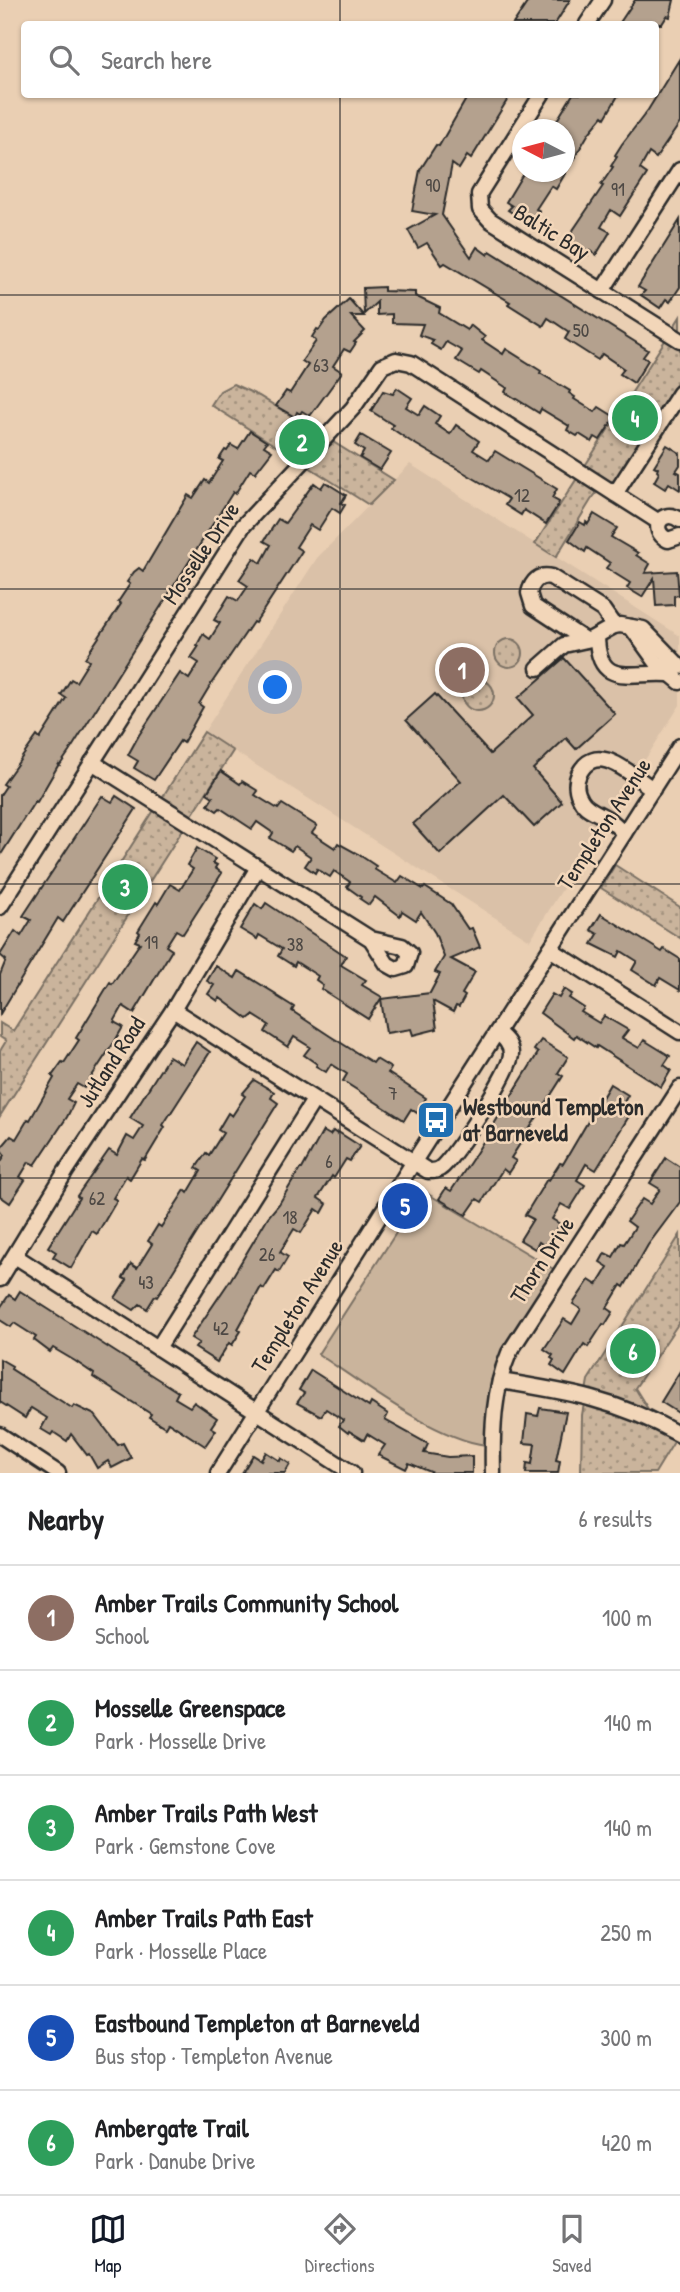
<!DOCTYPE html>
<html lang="en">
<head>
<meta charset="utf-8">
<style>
	body { margin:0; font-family:"Patrick Hand",sans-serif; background:#f2f2f2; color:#202124 }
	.compass { position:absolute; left:512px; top:119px; width:63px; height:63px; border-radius:50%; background:#fff; box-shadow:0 2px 5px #0004; rotate:276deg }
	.you { position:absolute; left:276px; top:688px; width:24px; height:24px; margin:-18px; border:5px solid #fff; border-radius:50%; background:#1a73e8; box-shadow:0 0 0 10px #1a73e833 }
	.badge { display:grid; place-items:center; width:46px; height:46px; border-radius:50%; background:#111827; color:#fff; font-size:23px; font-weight:700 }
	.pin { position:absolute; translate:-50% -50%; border:4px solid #fff; box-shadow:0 2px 7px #0006 }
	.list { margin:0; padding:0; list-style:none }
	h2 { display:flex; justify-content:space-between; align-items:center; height:91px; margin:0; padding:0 28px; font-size:30px }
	h2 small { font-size:23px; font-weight:400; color:#757577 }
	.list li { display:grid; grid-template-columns:46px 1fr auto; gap:21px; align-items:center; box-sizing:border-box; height:105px; padding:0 28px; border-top:2px solid #e0e0e0 }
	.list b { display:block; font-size:26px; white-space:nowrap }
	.list p { margin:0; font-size:23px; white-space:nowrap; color:#757577 }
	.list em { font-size:23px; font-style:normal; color:#757577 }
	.icon { flex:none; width:38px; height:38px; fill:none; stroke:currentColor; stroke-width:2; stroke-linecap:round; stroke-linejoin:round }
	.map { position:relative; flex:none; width:680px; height:1473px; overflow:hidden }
	.search { position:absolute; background:#fff; box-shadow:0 2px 5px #0004; left:21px; right:21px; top:21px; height:77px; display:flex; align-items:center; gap:18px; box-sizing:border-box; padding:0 24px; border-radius:7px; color:#757577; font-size:26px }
	.sheet { height:721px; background:#fff }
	nav { display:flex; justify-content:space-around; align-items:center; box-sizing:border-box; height:98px; border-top:2px solid #e0e0e0; background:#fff; font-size:19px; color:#757577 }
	nav a { display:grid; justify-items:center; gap:4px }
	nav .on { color:#111827 }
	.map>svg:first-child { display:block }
</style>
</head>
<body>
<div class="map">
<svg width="680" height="1473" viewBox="0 0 680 1473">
	<defs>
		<pattern id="park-dots" width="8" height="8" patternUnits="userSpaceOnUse" patternTransform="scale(1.75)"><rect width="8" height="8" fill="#cab49c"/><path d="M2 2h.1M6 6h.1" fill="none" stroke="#a4937f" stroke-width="1.8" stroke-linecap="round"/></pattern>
	</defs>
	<rect width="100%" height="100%" fill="#eacfb3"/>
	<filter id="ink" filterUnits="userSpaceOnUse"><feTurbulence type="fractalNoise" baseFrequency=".0143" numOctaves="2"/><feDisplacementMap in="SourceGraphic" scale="14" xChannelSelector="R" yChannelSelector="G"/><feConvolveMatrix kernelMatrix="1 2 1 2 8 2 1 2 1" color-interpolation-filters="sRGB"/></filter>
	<g filter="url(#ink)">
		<path fill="#dac1a8" d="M410 464 680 636V705L530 940 204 732 317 558Z"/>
		<path fill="#cab49c" stroke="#7a7064" stroke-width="2" d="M423 1191 555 1270 495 1366 486 1445C435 1439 362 1383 318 1354Z"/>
		<g fill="url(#park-dots)" stroke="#7a7064" stroke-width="2">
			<path d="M680 317V378L618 477 613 481H606L591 500 556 557 535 544Z"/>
			<path d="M233 384 259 396 394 480 369 505 211 405 220 391Z"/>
			<circle cx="509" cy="653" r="14"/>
			<circle cx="478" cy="695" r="16"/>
			<path d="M204 732 233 751 0 1116V1051L6 1041 0 1037V1023L13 1031Z"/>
			<path d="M615 865 680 907V938L601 888Z"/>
			<path d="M680 1235V1321L635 1388 648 1409 680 1426V1432L655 1473H581L582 1415 588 1380Z"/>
		</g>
		<g fill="#b4a18e" stroke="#2b2b2b" stroke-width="2">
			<path d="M529 0H570L555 24H513Z"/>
			<path d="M635 0H674L670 17 667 16 662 24H619Z"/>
			<path d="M680 58V123L656 158 649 153 640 169 647 174 620 216 611 210 601 227 610 232 596 255 590 251 588 255 584 253 581 257 563 245 603 186 601 185 613 167 611 166 617 157 615 155 622 144 648 110Z"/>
			<path d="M469 94H511L471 159 467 156 459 169 452 164 442 215 471 257 477 247 488 255 490 251 648 350 643 357 648 360 634 383 620 374 624 369 602 354 598 360 565 339 569 332 548 318 543 326 508 304 510 302 445 263 442 265 427 243 418 248 408 230 435 215 412 211 420 170 436 145 439 146Z"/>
			<path d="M573 94H619L605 118 603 116 589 133 556 189 551 186 536 209 540 211 531 225 508 210 512 206 506 202 524 172H564V130H551Z"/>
			<path d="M680 220V287L670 302 666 299 660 308 641 295 645 291 638 287Z"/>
			<path d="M384 287V291L415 292V296L440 308 439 313 467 330 470 325 485 337 482 340 503 354 506 349 541 371 540 373 570 391 569 393 575 397 574 399 595 412 599 407 615 417 600 440 595 437 592 442 579 434 577 436 567 430 569 426 541 409 539 413 505 392 507 388 481 371 479 374 456 360 462 351 446 342 441 350 431 344 433 340 419 335 423 324 392 323V314L377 315V302L364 314 363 288Z"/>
			<path d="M349 299 364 316H351L365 331 354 342 356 343 350 352 344 349 333 366 342 372 310 416 302 411 300 414 297 412 295 417 276 406 286 391 290 393 308 365 302 361 316 341 312 337 317 329 319 330 326 320Z"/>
			<path d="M397 388 412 398 406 407 419 415 425 406 440 416 435 424 450 434 456 425 479 441 473 450 489 460 495 451 557 489 552 498 559 502 558 505 546 524 524 510 521 515 505 505 509 499 410 441 391 428 393 425 371 411 383 391 393 394Z"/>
			<path d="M250 431 267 442 264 446 272 451 255 473 250 470 235 494 233 492 69 752 60 765 59 764 37 802 35 801 0 856V795L6 786 3 784 37 736 40 739 66 698 61 695 71 679 76 682 89 661 85 658 121 604 118 602 130 584 127 582 134 572 139 568 143 571 188 495 193 498 205 480 209 483 223 461 219 459 225 450 227 451 231 445 238 449Z"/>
			<path d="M361 435 391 453 380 470 360 458 364 451 355 445Z"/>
			<path d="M667 445 680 453V465L676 471 680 473V490L669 483 665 489 654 482 659 473 657 471 658 468 654 466Z"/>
			<path d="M325 482 346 495 341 503 345 505 340 513 332 508 318 530 310 525 296 547 302 551 255 623 253 622 211 684 199 704 203 707 183 743 180 741 154 780 134 768 138 761 128 755 139 735 180 673 189 679 199 663 191 658 199 646 197 645 203 634 210 639 220 623 214 620 229 596 238 601 248 586 239 580 254 558 261 563 271 545 264 541 278 519 285 523 314 483 321 488Z"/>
			<path d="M594 514 617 528 611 537 638 553 636 555 650 564 645 573 677 571 679 595 674 596V605L656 606 654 578 642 597 627 588 630 583 606 568 610 563 587 548 585 552 569 540 580 522 585 525 586 522 588 524Z"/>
			<path d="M564 658 615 714 576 749 566 738 533 769 562 802 534 827 504 795 440 854 413 824 461 781 406 720 435 694 490 754 533 715 518 698Z"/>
			<path d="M221 771 240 784 242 781 258 791 255 795 278 809 282 804 309 821 317 826 312 833 335 848 338 843 358 854 376 866 374 869 397 883 402 876 423 889 425 887 451 904 468 929 472 928 480 947 451 959 475 972 462 994 465 996 459 1007 456 1006 453 1012 433 1001 437 1029 413 1035 411 1029 386 1033 381 999 430 993 440 974 435 972 444 957 435 933 421 912 416 920 402 911 400 916 375 897 369 905 360 899 361 897 347 887 350 882 334 871 330 877 317 869 315 873 305 866 311 857 295 846 291 851 270 838 273 833 257 822 252 829 220 808 217 811 208 805 213 797 207 793Z"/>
			<path d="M102 796 112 802 116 796 136 809 63 922 58 918 0 1014V975L6 960 0 955 15 931 21 936 31 920 23 916Z"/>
			<path d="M197 848 215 859 213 863 217 865 215 868 222 873 183 934 176 930 166 946 172 950 134 1013 123 1006 114 1022 123 1027 115 1041 84 1088 77 1084 67 1099 74 1103 67 1117 35 1165 29 1162 20 1177 25 1180 10 1203 0 1196V1163L5 1155 0 1149 11 1136 16 1139 28 1119 30 1120 54 1078 52 1076 62 1062 64 1063 79 1040 76 1038 110 982 112 984 140 943 135 941 140 933 138 931 156 902 158 904 170 884 180 890 193 869 187 865Z"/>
			<path d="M266 903 346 956 341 965 366 980 362 985 382 997 368 1019 321 989 323 985 316 980 318 976 296 962 294 966 278 956 282 949 259 935 257 939 240 929 255 904 262 909Z"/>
			<path d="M601 914 662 952 664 949 680 959V990L660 978 656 985 632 970 637 961 621 951 618 957 592 944 598 934 591 930Z"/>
			<path d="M216 966 235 978 239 971 276 994 275 995 294 1007 292 1011 330 1036 373 1063 376 1059 391 1068 388 1073 426 1098 417 1113 411 1109 404 1120 343 1081 347 1074 331 1064 326 1072 316 1066 317 1064 304 1055 310 1047 294 1037 288 1047 265 1032 269 1025 253 1015 248 1019 220 998 218 1001 208 994 214 985 207 981Z"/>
			<path d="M564 989 572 994 569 998 584 1008 581 1012 599 1023 604 1016 628 1030 622 1038 639 1048 644 1040 670 1056 664 1065 671 1070 661 1087 597 1046 596 1048 576 1035 574 1038 540 1013 552 994 559 998Z"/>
			<path d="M541 1040 568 1057 558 1073 563 1076 511 1158 516 1161 508 1173 503 1169 482 1202 477 1199 466 1215 439 1199 446 1188 451 1191 473 1158 538 1053 534 1050Z"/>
			<path d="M196 1042 210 1052 163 1125 165 1127 145 1160 142 1159 130 1179 126 1176 113 1198 117 1200 97 1234 92 1231 71 1268 53 1257 56 1252 48 1247 79 1198 77 1196 109 1150 117 1155 127 1136 134 1140 143 1126 130 1118 169 1056 182 1064Z"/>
			<path d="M254 1080 274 1092 271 1098 278 1103 157 1297 155 1296 147 1309 140 1304 134 1310 115 1298 127 1280 123 1278 131 1264 137 1268 152 1244 148 1241 158 1225 161 1227 185 1190 188 1193 201 1171 196 1168 206 1153 209 1155 223 1133 218 1130 228 1113 232 1116 245 1096 242 1094Z"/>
			<path d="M610 1084 628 1095 624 1102 634 1108 596 1170 586 1164 577 1180 585 1185 570 1209 561 1204 552 1219 560 1224 546 1247 539 1242 535 1249 520 1240 533 1219 525 1215 547 1179 549 1180 560 1163 563 1164Z"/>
			<path d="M323 1131 330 1135 333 1131 337 1134 338 1132 360 1146 350 1161 346 1159 334 1178 332 1176 318 1198 327 1204 322 1213 316 1209 301 1233 294 1229 280 1252 288 1257 279 1272 276 1270 264 1289 261 1287 238 1329 241 1331 232 1345 229 1343 217 1362 195 1348 199 1343 191 1338 231 1279 268 1217 279 1204 300 1169H302Z"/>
			<path d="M666 1158 680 1167V1202L648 1245 624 1287 621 1285 607 1308 613 1312 605 1325 603 1324 588 1347 584 1344 565 1375 551 1365 554 1360 551 1358 553 1355 544 1349 564 1319 572 1324 581 1309 573 1304 589 1280 597 1285 608 1267 600 1262 605 1253 613 1257 621 1243 624 1244 635 1227 627 1221 642 1199 650 1204 660 1189 650 1183Z"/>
			<path d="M20 1291 178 1392 175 1398 190 1407 194 1402 217 1418 211 1427 216 1430 205 1446 168 1422 165 1427 149 1417 151 1414 93 1377 94 1374 75 1361 53 1348 50 1352 34 1340 36 1337 14 1323 11 1327 0 1320V1308L9 1295 15 1299Z"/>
			<path d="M0 1359 12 1366 11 1369 72 1408 74 1405 95 1415 118 1445 123 1443 131 1458 112 1468 108 1461 97 1468 89 1454 87 1455 71 1434 67 1441 53 1432 51 1435 41 1429 47 1418 31 1408 25 1418 0 1402Z"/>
			<path d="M311 1370 369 1407 371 1403 388 1414 385 1420 428 1444 424 1453 448 1457 472 1456V1473H433L409 1463 406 1469 378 1455 385 1445 367 1434 364 1440 349 1431 348 1433 339 1426 343 1420 326 1409 321 1416 297 1403 304 1393 299 1390Z"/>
			<path d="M680 1371V1414L661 1402Z"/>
			<path d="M540 1408 566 1412 556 1460 560 1461 558 1473H526L527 1463 532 1464 535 1444 524 1443 527 1414 538 1416Z"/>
			<path d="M266 1452 280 1461 281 1458 290 1464 285 1473H242L253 1455 261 1460Z"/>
		</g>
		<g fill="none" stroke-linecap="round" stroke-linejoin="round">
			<g stroke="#2b2b2b" stroke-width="19">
				<g id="minor">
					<path d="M587 24 603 0"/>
					<path d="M542 94 479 194 480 209 490 220 680 340"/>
					<path d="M602 291 680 170"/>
					<path d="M680 520C662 507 648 530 668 540L680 536"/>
					<path d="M659 522 615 494 680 393"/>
					<path d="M631 627 657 663 680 682"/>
					<path d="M597 637C598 689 632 671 669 674"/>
					<path d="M585 640 533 606 529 593C532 581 539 574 551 577L603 610 614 626"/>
					<path d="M538 668 564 645 591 639 614 626 620 625 643 629 680 667"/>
					<path d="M92 762 371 939 387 964 396 969 406 966 410 953 402 946 371 939"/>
					<path d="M624 833C619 828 614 823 608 819 599 813 586 810 581 800 576 792 575 782 579 774 597 738 634 778 653 789"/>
					<path d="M0 907 243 526 353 408 382 366 396 360 411 363 615 494"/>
					<path d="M550 949 680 1032"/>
					<path d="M173 1010 428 1171C434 1171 438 1171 443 1166 456 1153 512 1070 511 1054 511 1044 504 1038 497 1032"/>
					<path d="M15 1256 352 1473"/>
					<path d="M0 1279 66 1171 173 1010 257 869"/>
					<path d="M158 1348 314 1100"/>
					<path d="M500 1381C569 1392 618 1400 680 1435"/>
					<path d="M0 1435 58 1473"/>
					<path d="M218 1473 413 1163 680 746"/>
					<path d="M493 1473C492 1433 493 1390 509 1353L680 1088"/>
				</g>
			</g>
			<use href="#minor" stroke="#f2d6b9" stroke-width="14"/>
		</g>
	</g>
	<path fill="none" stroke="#2b2b2b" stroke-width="2" stroke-opacity="0.55" d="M340 0V24M340 94V1473M0 295H680M0 589H680M0 884H680M0 1178H680"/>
	<defs>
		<g id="bus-square" transform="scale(2.0125)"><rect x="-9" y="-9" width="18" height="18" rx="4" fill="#1f6fb2" stroke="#f2d6b9"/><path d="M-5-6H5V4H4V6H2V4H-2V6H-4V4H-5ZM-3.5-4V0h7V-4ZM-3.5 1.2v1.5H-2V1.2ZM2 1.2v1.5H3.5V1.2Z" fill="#fff"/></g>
	</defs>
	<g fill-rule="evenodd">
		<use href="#bus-square" x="436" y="1120"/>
	</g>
	<g text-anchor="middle" stroke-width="5" stroke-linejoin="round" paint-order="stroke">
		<g font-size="19" fill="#4d4844">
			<text x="433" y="192">90</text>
			<text x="618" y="196">91</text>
			<text x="581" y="337">50</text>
			<text x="321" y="372">63</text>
			<text x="522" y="502">12</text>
			<text x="151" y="949">19</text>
			<text x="295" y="951">38</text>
			<text x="393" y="1100">7</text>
			<text x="329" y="1168">6</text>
			<text x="97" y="1205">62</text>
			<text x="290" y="1224">18</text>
			<text x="267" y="1261">26</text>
			<text x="146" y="1289">43</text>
			<text x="221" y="1335">42</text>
		</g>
		<g font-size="23" fill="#2b2b2b" stroke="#f2d6b9">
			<text transform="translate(552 232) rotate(32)" y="8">Baltic Bay</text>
			<text transform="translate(201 553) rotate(-56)" y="8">Mosselle Drive</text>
			<text transform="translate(604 824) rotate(-57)" y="8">Templeton Avenue</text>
			<text transform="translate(111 1062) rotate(-57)" y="8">Jutland Road</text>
			<text transform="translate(542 1260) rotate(-57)" y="8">Thorn Drive</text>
			<text transform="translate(297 1306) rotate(-58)" y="8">Templeton Avenue</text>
		</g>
		<g font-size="23" font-weight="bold" fill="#2b2b2b" stroke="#f2d6b9" text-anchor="start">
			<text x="463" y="1115">Westbound Templeton<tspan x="463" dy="26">at Barneveld</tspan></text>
		</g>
	</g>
</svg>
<svg class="compass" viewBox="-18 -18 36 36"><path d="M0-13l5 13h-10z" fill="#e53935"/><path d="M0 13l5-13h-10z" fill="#757577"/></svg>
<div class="you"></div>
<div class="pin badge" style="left:462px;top:670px;background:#8d6e63">1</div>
<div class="pin badge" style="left:302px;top:442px;background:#2e9e5b">2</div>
<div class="pin badge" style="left:125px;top:887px;background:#2e9e5b">3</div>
<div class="pin badge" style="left:635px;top:418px;background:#2e9e5b">4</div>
<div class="pin badge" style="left:405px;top:1206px;background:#1a4fb4">5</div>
<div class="pin badge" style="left:633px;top:1351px;background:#2e9e5b">6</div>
<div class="search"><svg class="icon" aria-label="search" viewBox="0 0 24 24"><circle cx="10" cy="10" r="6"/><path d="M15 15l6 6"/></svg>Search here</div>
</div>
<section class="sheet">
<h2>Nearby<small>6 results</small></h2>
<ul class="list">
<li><span class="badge" style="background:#8d6e63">1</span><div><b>Amber Trails Community School</b><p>School</p></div><em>100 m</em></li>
<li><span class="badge" style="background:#2e9e5b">2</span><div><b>Mosselle Greenspace</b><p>Park · Mosselle Drive</p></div><em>140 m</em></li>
<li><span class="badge" style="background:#2e9e5b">3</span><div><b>Amber Trails Path West</b><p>Park · Gemstone Cove</p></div><em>140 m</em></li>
<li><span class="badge" style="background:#2e9e5b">4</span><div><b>Amber Trails Path East</b><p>Park · Mosselle Place</p></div><em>250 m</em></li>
<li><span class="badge" style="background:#1a4fb4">5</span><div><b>Eastbound Templeton at Barneveld</b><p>Bus stop · Templeton Avenue</p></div><em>300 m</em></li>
<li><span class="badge" style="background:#2e9e5b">6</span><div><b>Ambergate Trail</b><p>Park · Danube Drive</p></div><em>420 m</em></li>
</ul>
</section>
<nav>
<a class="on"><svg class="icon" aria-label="map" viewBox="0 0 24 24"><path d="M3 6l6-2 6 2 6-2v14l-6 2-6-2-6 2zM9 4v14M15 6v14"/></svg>Map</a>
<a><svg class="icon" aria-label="directions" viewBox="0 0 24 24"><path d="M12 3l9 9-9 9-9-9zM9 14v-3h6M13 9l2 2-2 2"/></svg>Directions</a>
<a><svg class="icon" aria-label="saved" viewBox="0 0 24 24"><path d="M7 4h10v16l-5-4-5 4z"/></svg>Saved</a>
</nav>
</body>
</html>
